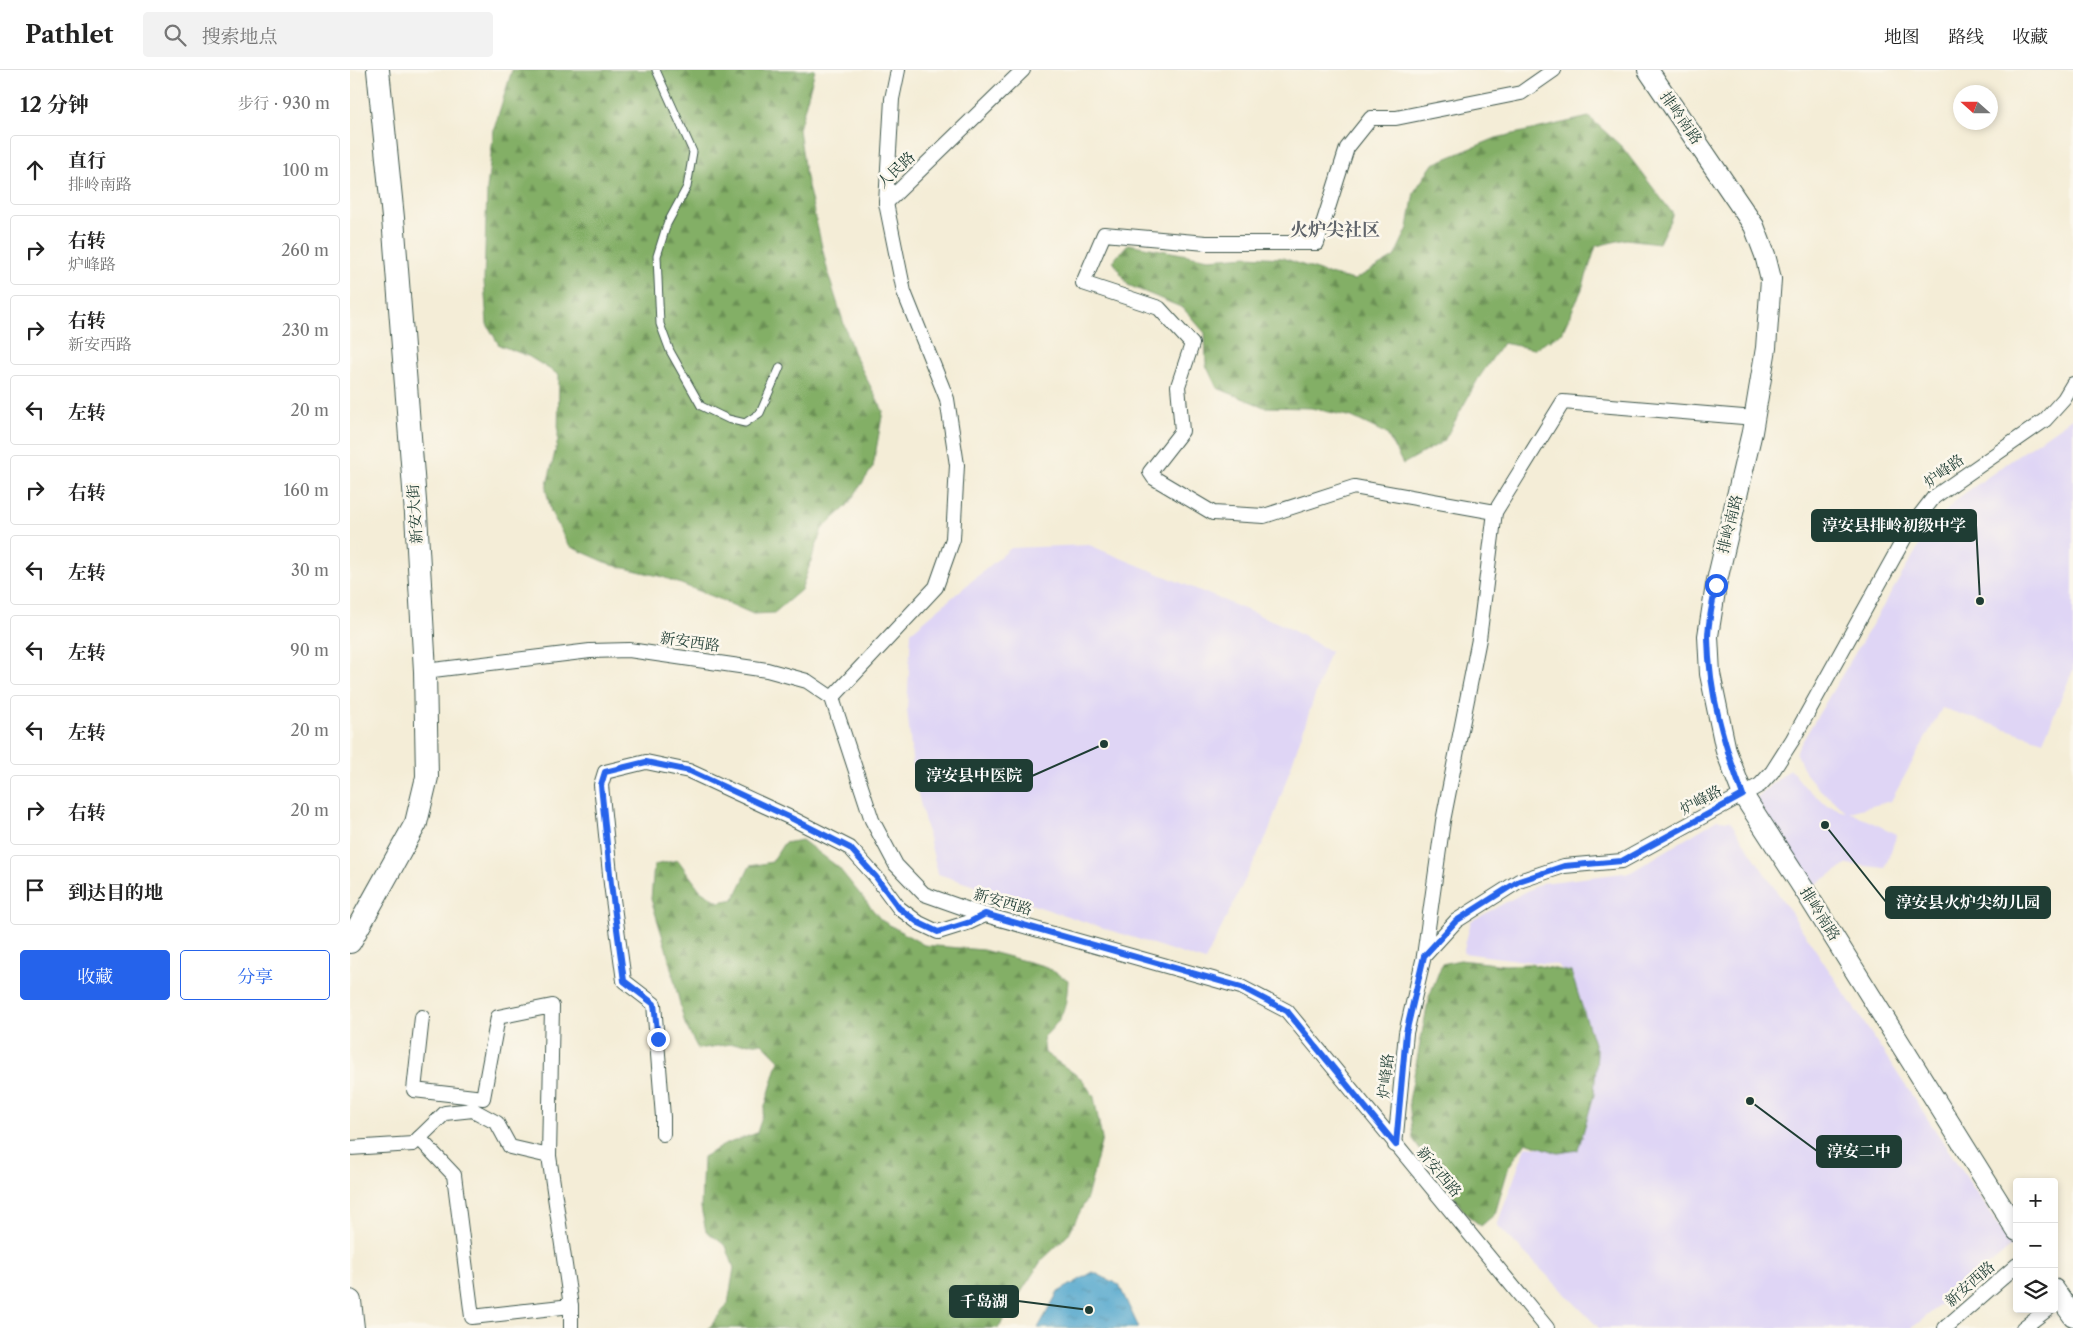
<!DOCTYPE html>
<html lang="zh">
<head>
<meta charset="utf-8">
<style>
	body { margin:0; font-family:"Libre Caslon Text","Noto Serif SC",serif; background:#f2f2f2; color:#222 }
	.controls { position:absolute; right:15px; bottom:15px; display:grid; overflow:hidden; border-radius:5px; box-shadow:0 2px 8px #0003 }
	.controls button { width:45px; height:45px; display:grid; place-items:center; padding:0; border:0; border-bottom:1px solid #e0e0e0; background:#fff; color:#222; font:25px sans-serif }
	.compass { position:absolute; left:1603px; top:15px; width:45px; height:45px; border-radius:50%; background:#fff; box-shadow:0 2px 8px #0003; rotate:291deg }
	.stop { position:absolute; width:15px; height:15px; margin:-11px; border:4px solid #2563eb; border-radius:50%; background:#fff }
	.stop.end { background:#2563eb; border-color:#fff; box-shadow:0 1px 5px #0008 }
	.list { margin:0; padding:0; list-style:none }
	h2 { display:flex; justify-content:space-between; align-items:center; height:65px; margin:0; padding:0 20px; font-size:21px }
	h2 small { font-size:16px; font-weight:400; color:#767676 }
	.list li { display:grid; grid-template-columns:32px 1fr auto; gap:15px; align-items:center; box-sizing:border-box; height:70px; margin:0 10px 10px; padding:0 10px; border:1px solid #e0e0e0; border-radius:5px }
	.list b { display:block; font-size:19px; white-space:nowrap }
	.list p { margin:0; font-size:16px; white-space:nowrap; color:#767676 }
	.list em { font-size:16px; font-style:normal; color:#767676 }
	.actions { display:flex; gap:10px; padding:15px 20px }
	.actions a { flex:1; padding:11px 0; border:1px solid #2563eb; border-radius:5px; text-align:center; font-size:18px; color:#2563eb }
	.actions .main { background:#2563eb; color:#fff }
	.icon { flex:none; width:28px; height:28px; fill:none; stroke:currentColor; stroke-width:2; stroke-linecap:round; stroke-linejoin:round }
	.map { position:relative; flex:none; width:1723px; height:1258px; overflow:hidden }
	header { display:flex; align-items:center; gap:30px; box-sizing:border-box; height:70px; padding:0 25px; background:#fff; border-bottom:1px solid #e0e0e0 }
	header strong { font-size:24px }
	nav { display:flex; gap:28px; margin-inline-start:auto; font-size:18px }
	.search { width:350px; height:45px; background:#f2f2f2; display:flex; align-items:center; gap:12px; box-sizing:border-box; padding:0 18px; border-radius:5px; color:#767676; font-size:19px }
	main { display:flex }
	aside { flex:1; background:#fff }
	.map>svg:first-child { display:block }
</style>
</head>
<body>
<header>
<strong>Pathlet</strong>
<div class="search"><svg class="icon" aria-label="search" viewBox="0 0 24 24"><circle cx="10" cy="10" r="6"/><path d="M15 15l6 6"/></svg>搜索地点</div>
<nav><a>地图</a><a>路线</a><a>收藏</a></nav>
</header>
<main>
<aside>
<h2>12 分钟<small>步行 · 930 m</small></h2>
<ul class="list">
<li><svg class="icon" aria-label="ahead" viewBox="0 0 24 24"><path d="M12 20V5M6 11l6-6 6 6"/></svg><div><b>直行</b><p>排岭南路</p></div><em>100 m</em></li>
<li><svg class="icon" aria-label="right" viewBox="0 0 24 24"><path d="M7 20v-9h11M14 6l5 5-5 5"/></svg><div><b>右转</b><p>炉峰路</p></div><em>260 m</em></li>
<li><svg class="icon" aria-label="right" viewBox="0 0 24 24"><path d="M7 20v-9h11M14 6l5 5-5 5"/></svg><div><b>右转</b><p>新安西路</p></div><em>230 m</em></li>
<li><svg class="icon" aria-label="left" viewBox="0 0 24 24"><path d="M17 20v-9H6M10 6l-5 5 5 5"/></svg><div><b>左转</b></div><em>20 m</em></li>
<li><svg class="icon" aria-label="right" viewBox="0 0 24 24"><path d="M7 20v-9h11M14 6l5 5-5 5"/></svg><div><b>右转</b></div><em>160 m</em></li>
<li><svg class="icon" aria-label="left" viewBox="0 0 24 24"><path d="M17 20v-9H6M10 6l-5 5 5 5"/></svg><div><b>左转</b></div><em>30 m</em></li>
<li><svg class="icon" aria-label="left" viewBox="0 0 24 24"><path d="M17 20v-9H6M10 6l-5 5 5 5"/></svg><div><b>左转</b></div><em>90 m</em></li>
<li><svg class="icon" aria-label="left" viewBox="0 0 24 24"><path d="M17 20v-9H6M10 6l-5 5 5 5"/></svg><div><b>左转</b></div><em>20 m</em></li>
<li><svg class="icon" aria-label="right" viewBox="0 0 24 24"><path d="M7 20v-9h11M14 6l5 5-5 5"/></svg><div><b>右转</b></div><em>20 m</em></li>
<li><svg class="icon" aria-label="arrive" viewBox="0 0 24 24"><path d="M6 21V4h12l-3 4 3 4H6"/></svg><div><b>到达目的地</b></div></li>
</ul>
<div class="actions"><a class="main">收藏</a><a>分享</a></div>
</aside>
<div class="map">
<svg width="1723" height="1258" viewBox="0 0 1723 1258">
	<defs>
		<pattern id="forest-firs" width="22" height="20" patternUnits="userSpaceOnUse" patternTransform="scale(1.25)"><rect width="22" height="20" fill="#83af66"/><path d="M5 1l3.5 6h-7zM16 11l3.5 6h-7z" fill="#6b9055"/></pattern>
		<pattern id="water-ripples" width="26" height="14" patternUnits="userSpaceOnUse" patternTransform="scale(1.25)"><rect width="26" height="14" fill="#50a5cc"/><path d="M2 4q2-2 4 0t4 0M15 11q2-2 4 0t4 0" fill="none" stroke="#4288a6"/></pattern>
	</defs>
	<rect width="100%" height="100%" fill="#fbf7ec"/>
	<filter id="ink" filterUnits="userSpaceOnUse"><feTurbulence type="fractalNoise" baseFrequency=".02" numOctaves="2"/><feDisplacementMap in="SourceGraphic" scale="10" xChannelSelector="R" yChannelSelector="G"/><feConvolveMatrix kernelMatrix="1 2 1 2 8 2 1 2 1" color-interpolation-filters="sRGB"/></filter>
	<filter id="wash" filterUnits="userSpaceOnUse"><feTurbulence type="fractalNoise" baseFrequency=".0096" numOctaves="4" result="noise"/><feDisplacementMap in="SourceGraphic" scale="20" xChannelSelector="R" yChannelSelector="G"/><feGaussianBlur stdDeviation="1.12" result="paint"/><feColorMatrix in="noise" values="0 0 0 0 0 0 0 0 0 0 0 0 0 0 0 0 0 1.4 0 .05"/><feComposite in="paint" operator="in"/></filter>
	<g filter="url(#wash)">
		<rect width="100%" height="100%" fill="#f4edd7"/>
		<g fill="#dfd5f5">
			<path d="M1723 347V600L1693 671 1592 638 1541 731 1499 742 1547 764 1535 798 1497 794 1462 817 1405 729 1440 699 1455 717 1477 735 1497 742 1468 718 1456 704 1446 682 1578 461 1608 428Z"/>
			<path d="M739 475 933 555 980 581 919 761 855 891 588 804 564 708 557 639 561 562 661 478Z"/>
			<path d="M1367 750 1380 751 1662 1176 1562 1258H1249L1147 1155 1176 1076 1208 1079 1218 906 1208 895 1113 883 1121 851 1192 813 1281 802Z"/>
		</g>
		<g fill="url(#forest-firs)" stroke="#51764d">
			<path d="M162 0H465L449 59 455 103 479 207 503 282 533 341 523 397 497 436 472 459 451 520 424 543 403 544 367 528 313 507 262 495 219 476 201 442 196 419 208 370 209 305 178 286 149 275 137 254 134 211 137 119 144 59Z"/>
			<path d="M1239 47 1272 77 1323 144 1309 173 1276 169 1246 176 1232 219 1212 263 1184 279 1153 273 1128 309 1094 371 1053 394 1037 364 1002 347 961 338 914 337 867 318 856 295 855 263 833 238 778 215 763 191 778 174 859 189 897 186 933 188 975 203 1004 210 1044 187 1058 158 1064 122 1083 94 1146 68Z"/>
			<path d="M452 770 488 797 531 850 574 875 633 880 694 896 718 910C716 940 714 947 693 968L695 983 732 1009 744 1027 752 1069 737 1128 718 1165 691 1191 648 1258H359L378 1234 384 1198 376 1176 356 1161 351 1138 353 1087 376 1074 407 1063 429 990 412 973 381 974 348 979 335 954 316 878 301 829 304 795 328 790 350 820 369 832 384 829 400 796 422 792 434 773Z"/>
			<path d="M1110 890 1155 895 1179 894 1221 902 1247 983 1244 1025 1228 1080 1208 1083 1176 1072 1159 1096 1145 1144 1131 1156 1116 1144 1063 1069 1059 1031 1079 927 1092 894Z"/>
		</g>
		<path fill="url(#water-ripples)" stroke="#387180" d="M743 1202 769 1215 789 1258H688L708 1222Z"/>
	</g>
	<g filter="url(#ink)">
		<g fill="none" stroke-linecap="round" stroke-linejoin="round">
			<g stroke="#3f574c" stroke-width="9">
				<path id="lane" d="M306 0 343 82 337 117 317 154 307 186 310 254 320 281 351 336 378 349 395 353 410 343 430 297"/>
			</g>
			<g stroke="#3f574c" stroke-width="16">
				<g id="street">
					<path d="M548 0 542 29 536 133 673 0"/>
					<path d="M1204 0 1171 23 1046 48H1021L997 78 967 173H856L754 164 733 213 809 238 842 274 828 316 832 361 800 402 804 408 863 443 914 446 1004 417 1145 442 1213 332 1405 348"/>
					<path d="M75 601 240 581 279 580 417 600 457 611 482 628 522 750 546 795 574 824 625 842 891 917 937 941 1197 1258"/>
					<path d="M482 628 586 517 603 469 607 395 597 329 554 222 536 133"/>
					<path d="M1074 886 1093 751 1129 569 1145 442"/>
					<path d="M313 1064V1047L304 934 274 911 261 814 251 715 255 702 296 692 339 701 441 748 500 778 526 807 549 838 569 853 588 862 620 852 635 845"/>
					<path d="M69 1068 104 1105 122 1247 221 1236 199 1086"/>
					<path d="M1045 1075 1056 963 1074 886 1106 851 1169 811 1214 796 1272 791 1410 715 1422 702 1443 669 1560 458 1584 427 1695 350 1714 329 1723 314"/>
					<path d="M0 1078 63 1074 95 1043 123 1040 147 1053 160 1077 199 1086 202 936 148 947 133 1028 64 1020 72 947"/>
					<path d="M221 1236V1258"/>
					<path d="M1595 1258 1667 1195"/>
					<path d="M1673 1258 1698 1239"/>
				</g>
			</g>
			<g stroke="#3f574c" stroke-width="22">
				<g id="secondary">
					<path d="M1298 0 1404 156 1415 185 1421 209 1416 278 1402 362 1366 515 1358 566 1360 604 1376 681 1393 725 1457 824 1667 1161"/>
					<path d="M1704 1219 1723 1246"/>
				</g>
			</g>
			<g stroke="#3f574c" stroke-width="24">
				<g id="primary">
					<path d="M0 872 66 753 77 707 75 601 66 444 43 148 28 0"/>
					<path d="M0 1231 3 1258"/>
				</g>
			</g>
			<use href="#lane" stroke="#fff" stroke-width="7"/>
			<use href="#street" stroke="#fff" stroke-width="14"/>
			<use href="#secondary" stroke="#fff" stroke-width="20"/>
			<use href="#primary" stroke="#fff" stroke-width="22"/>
		</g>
	</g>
	<g fill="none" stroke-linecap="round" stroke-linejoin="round" filter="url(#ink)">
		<path stroke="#2563eb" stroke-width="6" d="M308 969 304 934 274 911 261 814 251 715 255 702 296 692 340 701 441 748 500 778 526 807 549 838 569 853 588 862 620 852 635 844 891 917 937 941 1046 1075 1056 963 1074 886 1106 851 1169 811 1214 796 1272 791 1393 725C1374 675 1359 623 1358 568 1358 551 1363 532 1366 515"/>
	</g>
	<g text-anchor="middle" stroke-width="5" stroke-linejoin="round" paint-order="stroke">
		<g font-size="15" fill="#1f3d34" stroke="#fbf7ec">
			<text transform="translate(1331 48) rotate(55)" y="5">排岭南路</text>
			<text transform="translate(546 100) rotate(-43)" y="5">人民路</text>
			<text transform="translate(1594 401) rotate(-36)" y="5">炉峰路</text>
			<text transform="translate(65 444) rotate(-94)" y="5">新安大街</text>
			<text transform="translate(1380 454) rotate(-76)" y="5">排岭南路</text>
			<text transform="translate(340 572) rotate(8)" y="5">新安西路</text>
			<text transform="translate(1351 730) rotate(-28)" y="5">炉峰路</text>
			<text transform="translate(653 832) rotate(16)" y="5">新安西路</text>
			<text transform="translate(1470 844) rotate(58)" y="5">排岭南路</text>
			<text transform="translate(1036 1006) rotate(-84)" y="5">炉峰路</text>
			<text transform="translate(1089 1102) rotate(50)" y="5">新安西路</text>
			<text transform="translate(1620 1214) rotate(-41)" y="5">新安西路</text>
		</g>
		<g font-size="18" font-weight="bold" fill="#60656b" stroke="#fbf7ec">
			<text x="985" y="166">火炉尖社区</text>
		</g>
	</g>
	<path fill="none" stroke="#1f3d34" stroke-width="2" d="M1630 531L1626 455M754 674L682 706M1475 755L1536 832M1400 1031L1467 1081M739 1240L668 1231"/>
	<g fill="#1f3d34" stroke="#fbf7ec" stroke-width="2">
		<circle cx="1630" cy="531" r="5"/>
		<circle cx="754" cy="674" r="5"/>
		<circle cx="1475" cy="755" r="5"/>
		<circle cx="1400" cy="1031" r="5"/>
		<circle cx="739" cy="1240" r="5"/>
	</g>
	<g fill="#1f3d34" stroke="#1f3d34" stroke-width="2">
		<rect x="1462" y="440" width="164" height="31" rx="5"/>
		<rect x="566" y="690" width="116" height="31" rx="5"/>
		<rect x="1536" y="817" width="164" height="31" rx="5"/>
		<rect x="1467" y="1066" width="84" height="31" rx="5"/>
		<rect x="600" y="1216" width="68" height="31" rx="5"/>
	</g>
	<g font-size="16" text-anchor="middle" font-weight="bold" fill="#fff">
		<text x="1544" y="461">淳安县排岭初级中学</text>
		<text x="624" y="711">淳安县中医院</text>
		<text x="1618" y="838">淳安县火炉尖幼儿园</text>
		<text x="1509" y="1087">淳安二中</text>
		<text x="634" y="1237">千岛湖</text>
	</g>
</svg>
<div class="controls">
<button>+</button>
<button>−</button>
<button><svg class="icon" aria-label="layers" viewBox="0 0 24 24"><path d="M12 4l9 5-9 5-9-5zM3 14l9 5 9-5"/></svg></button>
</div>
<svg class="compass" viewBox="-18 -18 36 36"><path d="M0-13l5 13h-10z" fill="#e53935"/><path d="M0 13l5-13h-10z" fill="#767676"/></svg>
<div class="stop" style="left:1366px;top:515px"></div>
<div class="stop end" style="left:308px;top:969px"></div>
</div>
</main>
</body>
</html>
